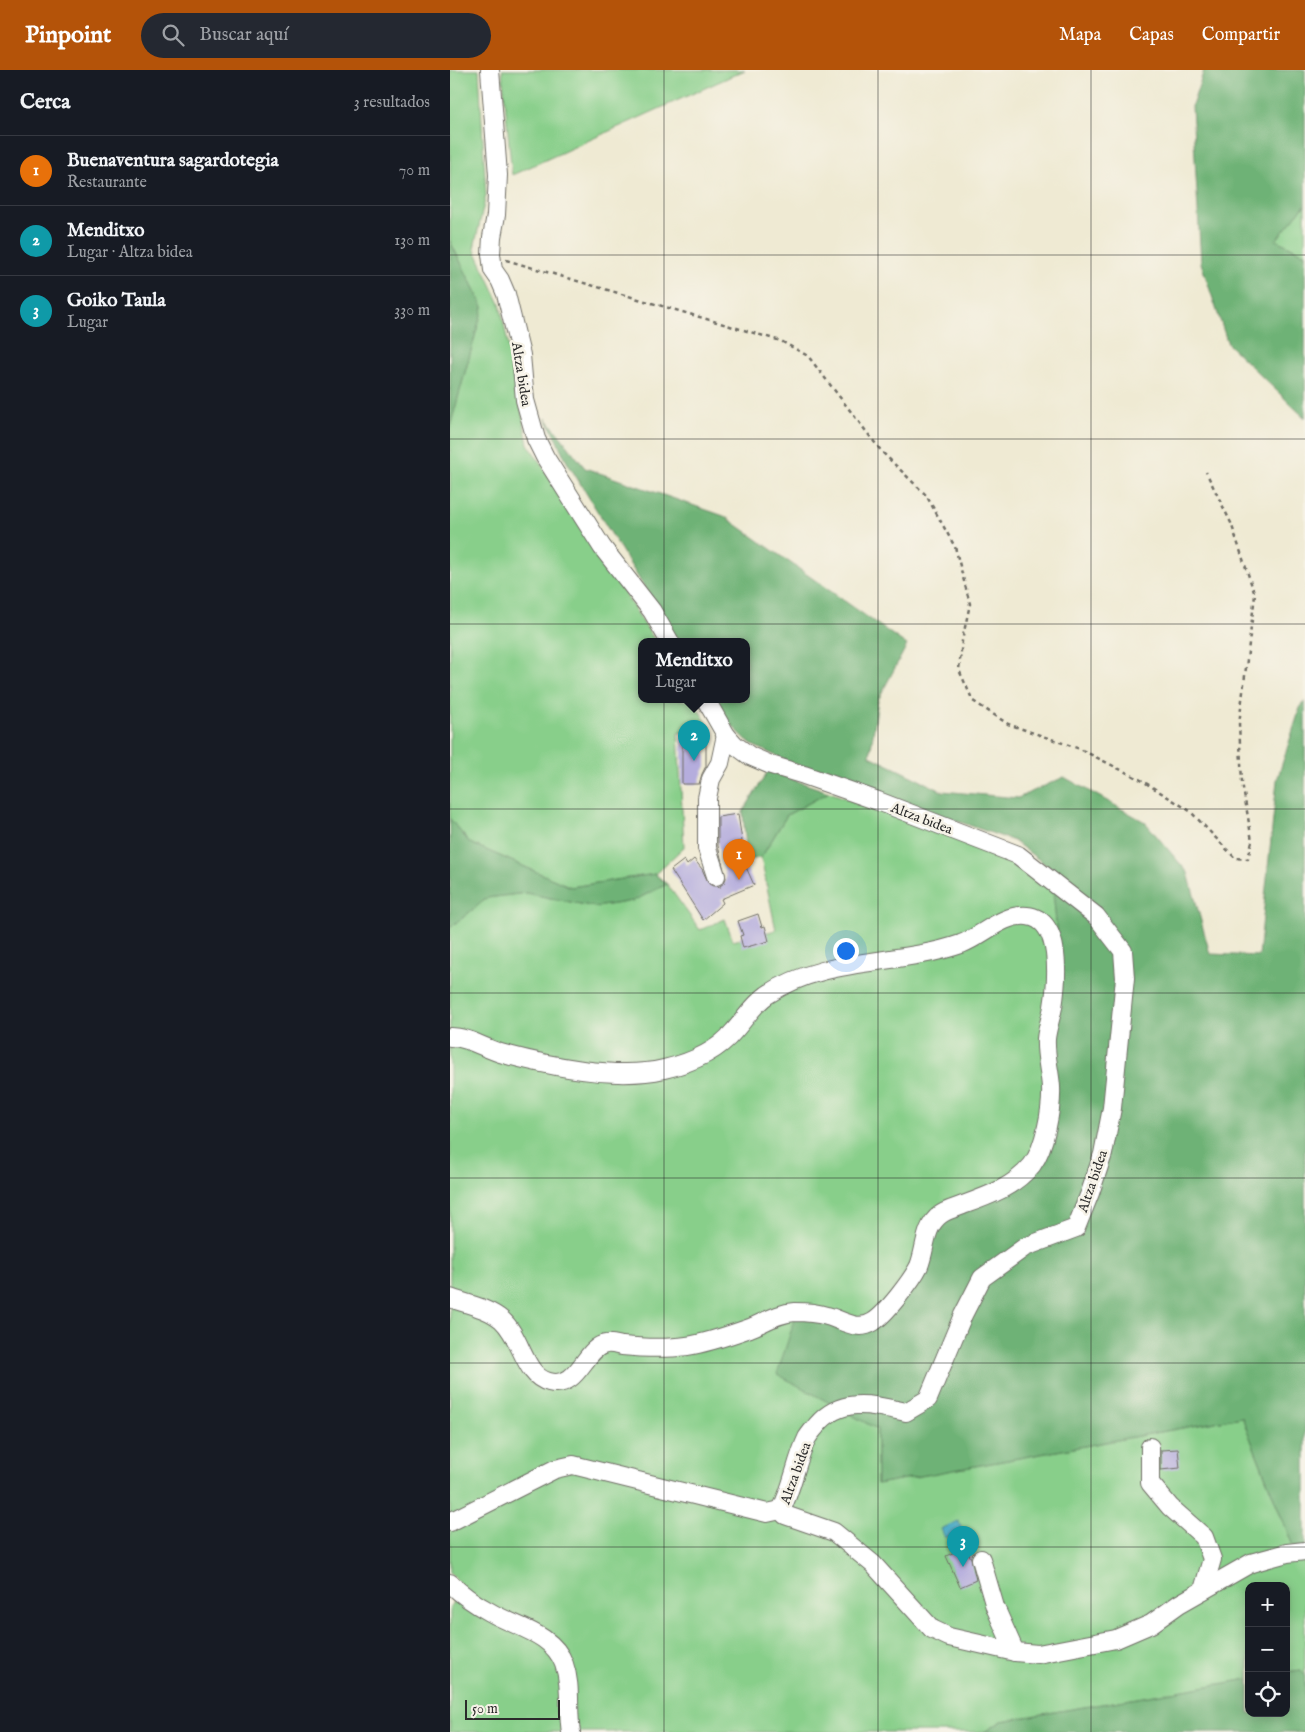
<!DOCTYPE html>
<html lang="es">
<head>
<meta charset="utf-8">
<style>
	body { margin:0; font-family:"IM FELL English",serif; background:#242831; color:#f1f3f6 }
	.controls { position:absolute; right:15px; bottom:15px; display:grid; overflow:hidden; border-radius:10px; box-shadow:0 2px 12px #0003 }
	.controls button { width:45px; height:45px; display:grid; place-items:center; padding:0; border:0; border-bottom:1px solid #363941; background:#171b24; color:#f1f3f6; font:25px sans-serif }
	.scale { position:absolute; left:15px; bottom:12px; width:95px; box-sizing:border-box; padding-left:5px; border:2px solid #2b2b2b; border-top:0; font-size:14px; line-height:18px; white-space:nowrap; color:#2b2b2b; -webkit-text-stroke:4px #f7f3e8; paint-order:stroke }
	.you { position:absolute; left:395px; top:880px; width:18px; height:18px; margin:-12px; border:4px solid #fff; border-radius:50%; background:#1a73e8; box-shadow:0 0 0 8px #1a73e833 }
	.badge { display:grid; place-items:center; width:32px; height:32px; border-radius:50%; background:#b45309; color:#fff; font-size:16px; font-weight:700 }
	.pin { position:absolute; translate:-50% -41px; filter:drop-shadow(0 1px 2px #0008) }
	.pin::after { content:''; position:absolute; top:26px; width:18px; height:15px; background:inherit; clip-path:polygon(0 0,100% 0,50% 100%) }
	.popup { position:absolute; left:188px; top:568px; width:112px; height:65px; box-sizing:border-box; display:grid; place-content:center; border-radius:10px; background:#171b24; filter:drop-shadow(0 1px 4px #0005); font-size:16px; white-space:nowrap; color:#9ea1a6 }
	.popup b { font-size:19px; color:#f1f3f6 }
	.popup::after { content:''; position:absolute; left:50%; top:100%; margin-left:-10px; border:10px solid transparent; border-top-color:#171b24 }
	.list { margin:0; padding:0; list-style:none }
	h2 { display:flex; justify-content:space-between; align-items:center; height:65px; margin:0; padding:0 20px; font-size:21px }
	h2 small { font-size:16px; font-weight:400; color:#9ea1a6 }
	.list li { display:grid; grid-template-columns:32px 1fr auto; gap:15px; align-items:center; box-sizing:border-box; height:70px; padding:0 20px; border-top:1px solid #363941 }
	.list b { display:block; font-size:19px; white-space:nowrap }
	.list p { margin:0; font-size:16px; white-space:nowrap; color:#9ea1a6 }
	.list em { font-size:16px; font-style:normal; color:#9ea1a6 }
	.icon { flex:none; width:28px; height:28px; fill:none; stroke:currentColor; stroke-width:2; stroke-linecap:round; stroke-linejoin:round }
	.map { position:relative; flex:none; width:855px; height:1662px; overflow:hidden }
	header { display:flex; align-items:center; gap:30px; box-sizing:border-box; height:70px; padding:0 25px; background:#b45309; color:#fff }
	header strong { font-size:24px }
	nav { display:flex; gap:28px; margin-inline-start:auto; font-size:18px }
	.search { width:350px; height:45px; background:#242831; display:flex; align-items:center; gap:12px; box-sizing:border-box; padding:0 18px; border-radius:28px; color:#9ea1a6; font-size:19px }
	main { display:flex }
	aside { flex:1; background:#171b24 }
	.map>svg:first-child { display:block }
</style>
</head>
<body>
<header>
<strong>Pinpoint</strong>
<div class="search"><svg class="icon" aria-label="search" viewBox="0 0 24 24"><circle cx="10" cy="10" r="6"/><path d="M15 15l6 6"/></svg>Buscar aquí</div>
<nav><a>Mapa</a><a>Capas</a><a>Compartir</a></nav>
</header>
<main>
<aside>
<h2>Cerca<small>3 resultados</small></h2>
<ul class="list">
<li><span class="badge" style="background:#e8710a">1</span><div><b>Buenaventura sagardotegia</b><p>Restaurante</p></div><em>70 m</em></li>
<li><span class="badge" style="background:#0f9aa8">2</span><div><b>Menditxo</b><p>Lugar · Altza bidea</p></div><em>130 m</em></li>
<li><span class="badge" style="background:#0f9aa8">3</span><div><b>Goiko Taula</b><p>Lugar</p></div><em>330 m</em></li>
</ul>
</aside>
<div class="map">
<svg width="855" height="1662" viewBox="0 0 855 1662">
	<rect width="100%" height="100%" fill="#f7f3e8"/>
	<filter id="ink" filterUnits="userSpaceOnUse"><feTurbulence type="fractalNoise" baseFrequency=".02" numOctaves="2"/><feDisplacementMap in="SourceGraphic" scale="10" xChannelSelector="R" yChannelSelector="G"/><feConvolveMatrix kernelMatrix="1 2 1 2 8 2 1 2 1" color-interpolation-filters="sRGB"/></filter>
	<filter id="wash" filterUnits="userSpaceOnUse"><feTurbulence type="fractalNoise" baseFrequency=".0096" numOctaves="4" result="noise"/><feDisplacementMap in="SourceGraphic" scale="20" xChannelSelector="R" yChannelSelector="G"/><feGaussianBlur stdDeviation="1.12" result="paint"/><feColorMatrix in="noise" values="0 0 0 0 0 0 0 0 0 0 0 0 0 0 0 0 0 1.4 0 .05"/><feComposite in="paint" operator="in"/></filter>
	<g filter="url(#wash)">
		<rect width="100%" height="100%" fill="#efead3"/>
		<g fill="#88cf8a" stroke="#5a7d5a">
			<path d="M0 0H29L36 125 24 178 50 234 78 374 206 572H192V630H242L261 659 228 663 234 777 205 804 121 817 20 773 0 749V357L33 237 0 171Z"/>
			<path d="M52 0H295L62 105Z"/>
			<path d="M855 135V184L826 170Z"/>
			<path d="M379 722 564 790 603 818 611 907 592 1088 418 1262 327 1303 427 1359V1414L792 1347 843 1476 855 1478V1604L851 1600 836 1602V1516H799V1609L552 1651 534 1662H0V1539L10 1514 0 1502V858L37 828 76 823 145 837 183 831 217 814 250 860 275 849 283 871 326 860 311 788 337 745Z"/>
		</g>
		<g fill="#6eb276" stroke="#4c6e50">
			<path d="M754 0H855V135L826 170 855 184V348L778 274 751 193 742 36Z"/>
			<path d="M0 171 33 237 0 357Z"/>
			<path d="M96 348 135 398 274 446 457 575 428 630 420 686 492 721 568 728 614 707 695 752 738 803 760 884 809 886 827 710 850 638 855 631V1478L843 1476 792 1347 427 1414V1359L327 1304 346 1246 418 1261 488 1152 592 1088 602 973 611 907 601 799 564 771 340 692 302 675 277 651 264 630H296V572H228L117 392Z"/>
			<path d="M318 701 379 722 337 745 311 788 297 790 293 742Z"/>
			<path d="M0 749 20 773 121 817 205 804 217 814 183 831 145 837 76 823 37 828 0 858Z"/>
			<path d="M851 1600 855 1604V1662H534L552 1651 799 1609V1643H836V1602Z"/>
		</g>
		<path fill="#45a8c5" stroke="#386a78" d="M508 1451 513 1460 495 1468 491 1459Z"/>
		<g id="blocks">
			<g fill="#b5addd">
				<path d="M232 668H256V696L252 704 249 714H232Z"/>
				<path d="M288 744 292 771 287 772 289 800 296 797 304 815 271 829 273 833 253 850 221 800 234 790 237 795 244 789 252 799 259 814 263 816H268L270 818V816L274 813 276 808 268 776V747Z"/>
				<path d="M308 844 312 857 315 856 319 871 293 878 290 866 293 865 288 851Z"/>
				<path d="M728 1379 730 1398 711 1400V1380Z"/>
				<path d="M515 1477 521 1488 526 1510 510 1517 496 1486Z"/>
			</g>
		</g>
	</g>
	<g filter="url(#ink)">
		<use href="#blocks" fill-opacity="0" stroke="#706e66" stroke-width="1"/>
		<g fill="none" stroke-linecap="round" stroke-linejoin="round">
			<g stroke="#706e66" stroke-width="20">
				<g id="minor">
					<path d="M40 0 48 105 46 145 42 167 41 184 43 200 50 210 56 224 71 285 75 330 86 369 95 387 152 477 202 541 220 572"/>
					<path d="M256 630 276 665 285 675 300 686 321 695 354 705 428 731 568 785 646 846 673 881 675 908 662 1038 653 1084 640 1123 626 1158 575 1177 532 1208 513 1245 478 1329 456 1342C423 1335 391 1326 367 1355 364 1359 360 1363 357 1368 346 1391 343 1417 331 1440"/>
					<path d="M266 806 257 778V728L261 709 270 693 276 665"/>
					<path d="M0 967C19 967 35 979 54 984 99 996 168 1010 214 999 240 993 267 982 284 961 295 949 303 935 317 925 375 886 448 896 511 874 534 865 552 844 577 846 613 849 607 912 603 937 601 948 597 958 596 969 595 985 600 1001 601 1017 602 1039 595 1077 582 1095 564 1117 538 1126 513 1135 506 1138 496 1140 490 1145 474 1157 476 1179 469 1196 462 1210 436 1244 423 1252 407 1262 393 1250 377 1246 367 1243 355 1242 345 1242 328 1243 315 1252 300 1258 280 1265 258 1273 237 1276 216 1279 193 1278 172 1276 167 1275 162 1273 156 1274 134 1277 129 1320 99 1312 74 1306 72 1268 52 1250 38 1238 17 1234 0 1228"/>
					<path d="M700 1377V1413L720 1437 754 1467 762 1489 753 1520"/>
					<path d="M331 1440 335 1445 384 1462 423 1494 482 1559 499 1567 565 1582 588 1584 666 1569 701 1554 729 1534 801 1493 837 1483 855 1481"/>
					<path d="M0 1452 105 1399 123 1395 317 1443 331 1440"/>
					<path d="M531 1489 545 1537 565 1582"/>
					<path d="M0 1513C11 1524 27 1535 40 1542 65 1557 103 1563 114 1594 122 1616 117 1639 121 1662"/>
				</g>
			</g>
			<path stroke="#706e66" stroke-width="2.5" stroke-dasharray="4 4" stroke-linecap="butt" d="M56 190 331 271 358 286 432 382 476 425 505 477 520 534 512 571 509 600 523 631 558 654 630 679 691 710 740 741 785 788 798 789 802 771 792 712 789 654 805 525 781 453 756 402"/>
			<use href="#minor" stroke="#fff" stroke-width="18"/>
		</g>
	</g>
	<path fill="none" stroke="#2b2b2b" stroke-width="1" stroke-opacity="0.55" d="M214 0V1662M428 0V1662M641 0V1662M0 185H855M0 369H855M0 554H855M0 739H855M0 923H855M0 1108H855M0 1293H855M0 1477H855"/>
	<g text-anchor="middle" stroke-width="5" stroke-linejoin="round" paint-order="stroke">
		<g font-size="14" fill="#2b2b2b" stroke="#f7f3e8">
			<text transform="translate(72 304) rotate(81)" y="5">Altza bidea</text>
			<text transform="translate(472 748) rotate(21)" y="5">Altza bidea</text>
			<text transform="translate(642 1111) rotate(-71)" y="5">Altza bidea</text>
			<text transform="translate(345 1403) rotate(-70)" y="5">Altza bidea</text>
		</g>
	</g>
</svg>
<div class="controls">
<button>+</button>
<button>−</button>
<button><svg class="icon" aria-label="locate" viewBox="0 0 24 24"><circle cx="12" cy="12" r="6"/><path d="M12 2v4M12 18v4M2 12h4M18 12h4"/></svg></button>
</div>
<div class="scale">50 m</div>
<div class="you"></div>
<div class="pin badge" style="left:289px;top:810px;background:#e8710a">1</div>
<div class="pin badge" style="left:244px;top:691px;background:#0f9aa8">2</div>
<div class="popup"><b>Menditxo</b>Lugar</div>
<div class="pin badge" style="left:513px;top:1497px;background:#0f9aa8">3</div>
</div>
</main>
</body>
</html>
